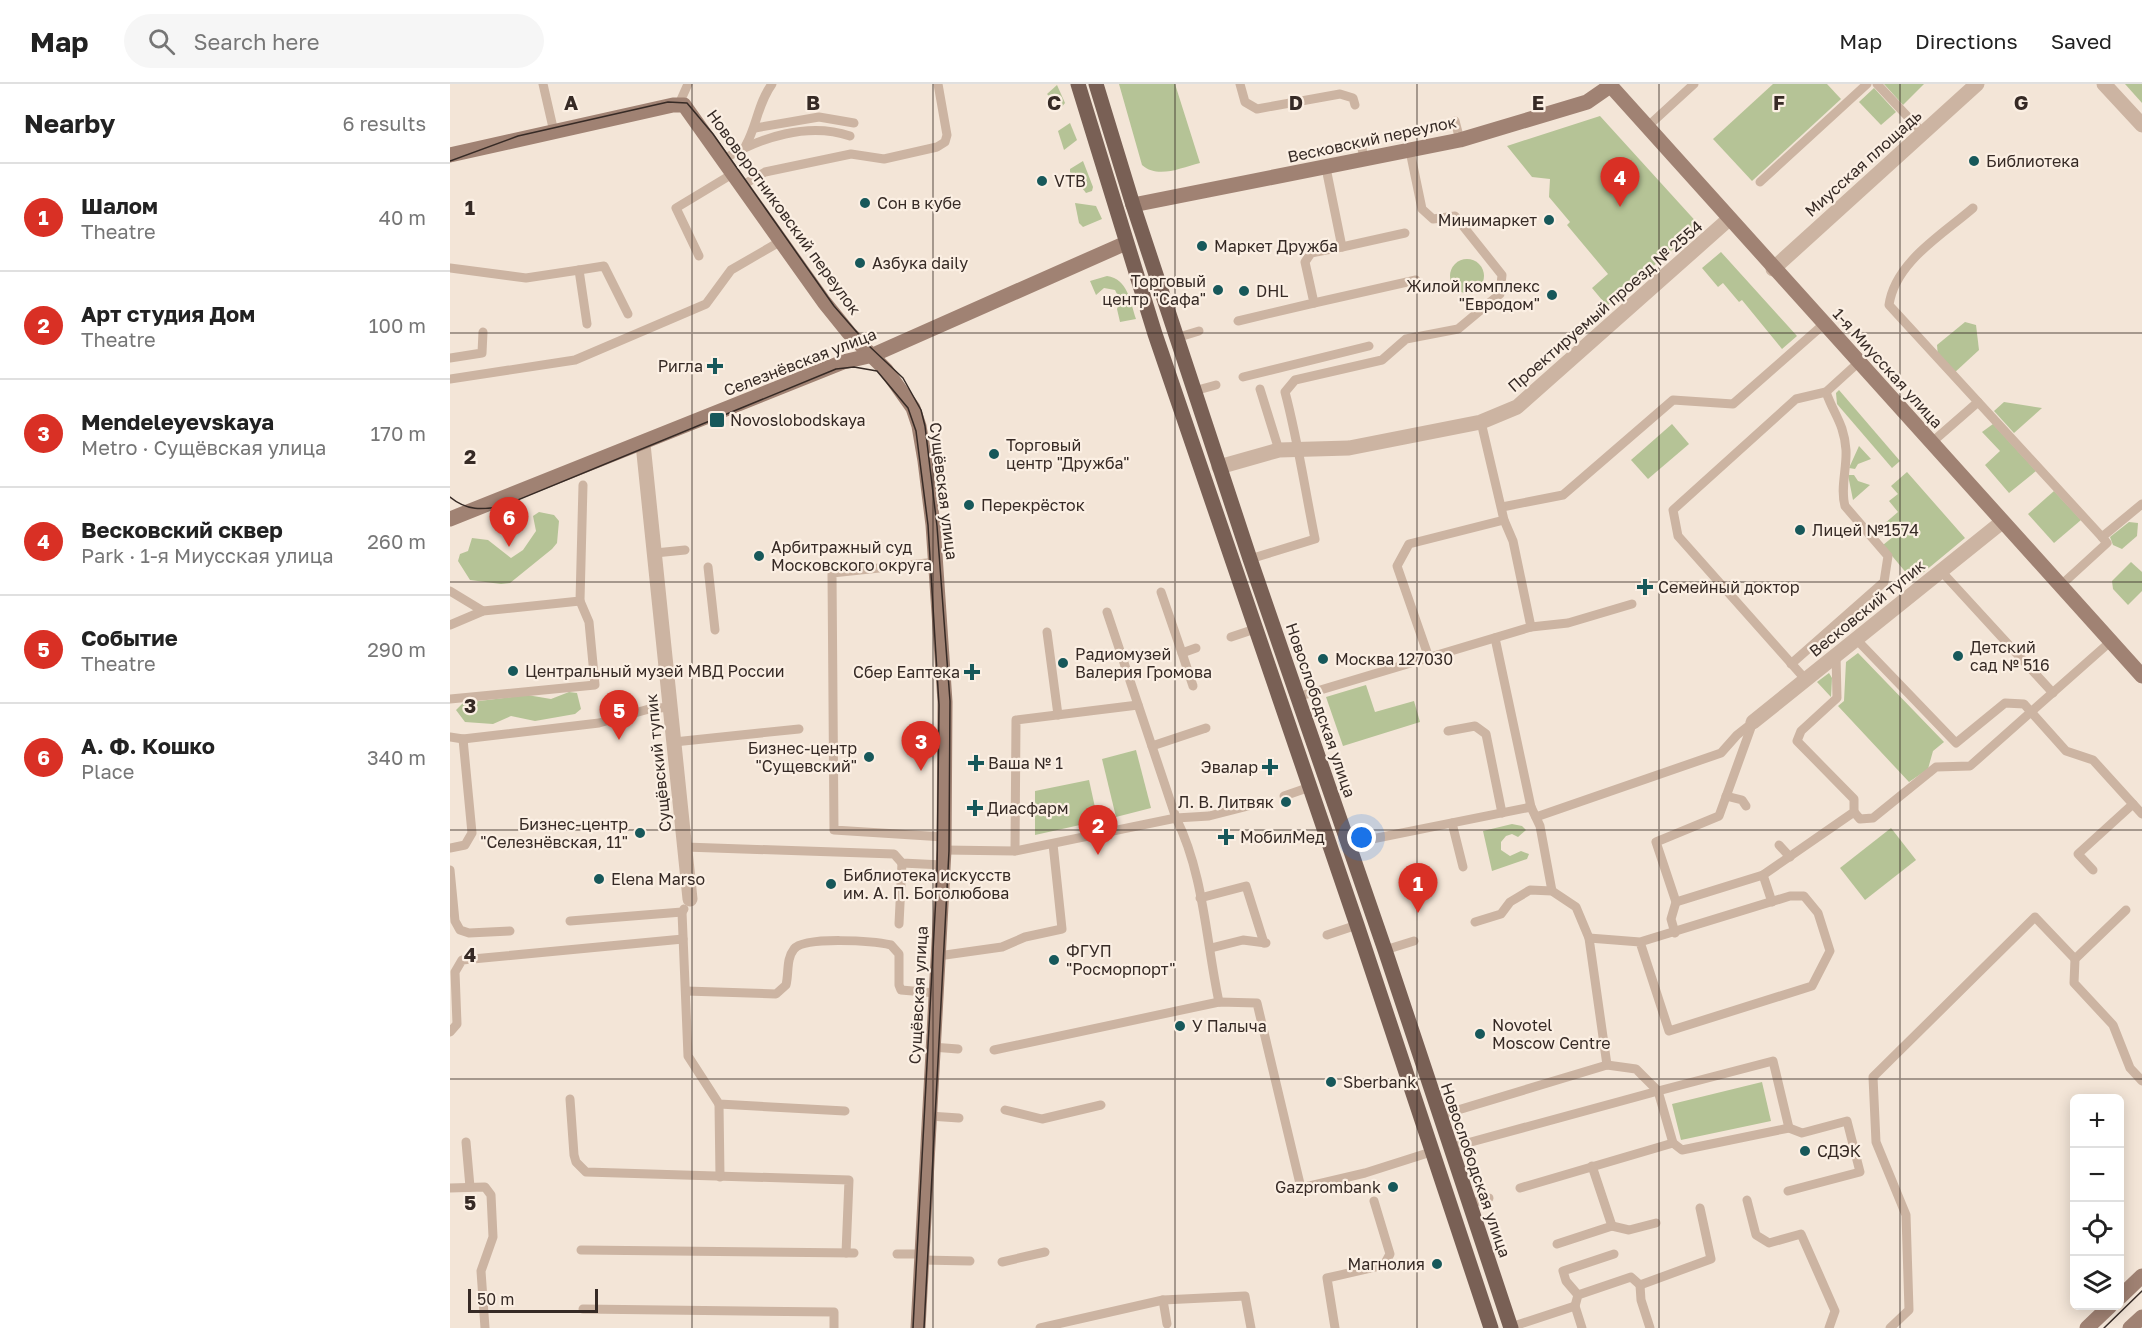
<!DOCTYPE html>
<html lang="en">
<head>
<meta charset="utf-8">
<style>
	body { margin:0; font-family:"Golos Text",sans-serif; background:#f6f6f6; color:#222 }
	.controls { position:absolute; right:18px; bottom:18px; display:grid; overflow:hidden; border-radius:9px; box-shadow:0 3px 15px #0003 }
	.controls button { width:54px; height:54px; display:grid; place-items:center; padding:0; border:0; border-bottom:2px solid #e0e0e0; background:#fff; color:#222; font:30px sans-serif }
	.scale { position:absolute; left:18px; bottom:15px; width:130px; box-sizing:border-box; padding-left:6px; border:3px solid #362a25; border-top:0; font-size:16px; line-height:21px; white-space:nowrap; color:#362a25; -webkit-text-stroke:4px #fbefe3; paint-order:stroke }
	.you { position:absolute; left:912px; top:754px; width:21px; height:21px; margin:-15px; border:4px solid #fff; border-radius:50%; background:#1a73e8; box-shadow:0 0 0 9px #1a73e833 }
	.badge { display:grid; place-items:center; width:39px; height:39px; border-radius:50%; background:#d93025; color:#fff; font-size:20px; font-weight:700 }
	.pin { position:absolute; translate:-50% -50px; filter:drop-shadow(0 2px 3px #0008) }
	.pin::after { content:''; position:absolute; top:32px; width:21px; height:18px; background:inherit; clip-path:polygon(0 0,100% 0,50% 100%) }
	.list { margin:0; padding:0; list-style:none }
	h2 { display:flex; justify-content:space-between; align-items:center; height:78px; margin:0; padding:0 24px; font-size:26px }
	h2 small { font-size:20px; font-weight:400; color:#767676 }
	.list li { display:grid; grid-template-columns:39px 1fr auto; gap:18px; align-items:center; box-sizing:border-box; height:108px; padding:0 24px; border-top:2px solid #e0e0e0 }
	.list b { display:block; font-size:22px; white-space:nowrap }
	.list p { margin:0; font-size:20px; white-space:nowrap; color:#767676 }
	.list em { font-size:20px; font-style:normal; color:#767676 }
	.icon { flex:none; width:33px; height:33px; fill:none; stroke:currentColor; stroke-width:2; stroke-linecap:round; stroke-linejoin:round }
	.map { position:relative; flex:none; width:1692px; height:1244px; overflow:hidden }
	header { display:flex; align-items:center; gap:36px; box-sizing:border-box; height:84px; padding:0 30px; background:#fff; border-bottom:2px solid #e0e0e0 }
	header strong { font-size:28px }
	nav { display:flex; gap:33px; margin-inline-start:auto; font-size:21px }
	.search { width:420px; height:54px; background:#f6f6f6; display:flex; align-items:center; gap:15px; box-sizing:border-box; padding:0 21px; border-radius:33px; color:#767676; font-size:22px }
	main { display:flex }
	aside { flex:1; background:#fff }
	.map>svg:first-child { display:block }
</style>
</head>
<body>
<header>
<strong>Map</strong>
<div class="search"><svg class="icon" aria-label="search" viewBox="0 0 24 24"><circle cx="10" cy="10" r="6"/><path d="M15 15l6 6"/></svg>Search here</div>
<nav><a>Map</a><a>Directions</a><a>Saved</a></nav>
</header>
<main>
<aside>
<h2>Nearby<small>6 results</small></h2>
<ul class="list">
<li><span class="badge">1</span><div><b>Шалом</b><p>Theatre</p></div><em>40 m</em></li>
<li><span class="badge">2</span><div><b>Арт студия Дом</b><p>Theatre</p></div><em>100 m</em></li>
<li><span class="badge">3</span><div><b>Mendeleyevskaya</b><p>Metro · Сущёвская улица</p></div><em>170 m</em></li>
<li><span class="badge">4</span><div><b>Весковский сквер</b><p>Park · 1-я Миусская улица</p></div><em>260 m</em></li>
<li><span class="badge">5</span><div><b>Событие</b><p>Theatre</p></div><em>290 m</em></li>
<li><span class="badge">6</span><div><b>А. Ф. Кошко</b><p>Place</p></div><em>340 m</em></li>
</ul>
</aside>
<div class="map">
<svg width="1692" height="1244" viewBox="0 0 1692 1244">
	<rect width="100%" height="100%" fill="#f3e5d7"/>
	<g fill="#b5c396">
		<path d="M669 0H725L750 79C730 84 708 95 692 81Z"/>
		<path d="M1323 0H1377L1391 15 1302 97 1263 55Z"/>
		<path d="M1434 0H1474L1453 21Z"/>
		<path d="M1675 0H1692V19Z"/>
		<path d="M607 1 615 19 611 24 597 10Z"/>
		<path d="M1424 4 1446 28 1431 41 1409 18Z"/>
		<path d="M1150 32 1250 142 1157 222 1142 204 1158 190 1117 141 1120 138 1099 113 1100 95 1082 93 1057 62Z"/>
		<path d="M620 39 627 56 614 66 608 47Z"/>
		<path d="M633 77 643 103 642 107 636 109 620 88V85Z"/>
		<path d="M625 119 646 122 652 135 633 143 629 139Z"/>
		<path d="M1271 168 1347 252 1332 265 1292 216 1289 218 1273 199 1268 203 1252 184Z"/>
		<circle cx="1017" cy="192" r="17"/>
		<path d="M657 192C678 195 680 217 686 235L670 238 667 225 670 216 665 206 654 204 646 211 640 197Z"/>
		<path d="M1515 238 1526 241 1529 266 1503 290 1488 273 1487 261Z"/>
		<path d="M1389 306 1450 377 1442 384 1387 320 1386 309Z"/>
		<path d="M1554 318 1592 324 1564 349 1544 327Z"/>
		<path d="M1222 340 1239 360 1198 395 1181 376Z"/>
		<path d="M1543 340 1586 387 1559 409 1535 381 1550 367 1532 348Z"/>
		<path d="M1409 362 1421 375 1408 380 1405 385 1399 384Z"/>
		<path d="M1457 388 1515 454 1463 497 1433 461 1444 452 1434 440 1448 428 1439 417 1448 410 1441 402Z"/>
		<path d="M1398 391H1404L1408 397 1420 401 1403 416Z"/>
		<path d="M1604 407 1631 436 1604 459 1578 430Z"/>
		<path d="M89 428 104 431 109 437 107 459 102 465 60 499 51 500 20 496 8 477 10 470 18 467 22 454 38 456 61 474 73 466 86 447 83 432Z"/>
		<path d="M1679 438 1688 439 1687 452 1672 465 1663 461 1660 453Z"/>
		<path d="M1681 478 1692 488V507L1678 521 1663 505 1662 497Z"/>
		<path d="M1408 569 1494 658 1483 667 1478 685 1459 698 1388 622 1394 617 1396 578Z"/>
		<path d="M1379 589 1382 594 1381 613 1367 598Z"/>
		<path d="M916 601 925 628 964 617 970 638 893 662 876 613Z"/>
		<path d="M119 608 127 609 131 625 125 630 85 637 61 632 43 640 15 638 6 626 13 619 77 611 101 615Z"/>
		<path d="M686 666 701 724 666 733 652 675Z"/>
		<path d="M639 696 648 737 585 751V707Z"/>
		<path d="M1062 740 1072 742 1076 746 1068 753 1062 750 1056 752 1051 758V766L1060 772 1071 767 1079 770 1077 775 1042 787 1033 747Z"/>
		<path d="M1441 744 1466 776 1415 816 1390 784Z"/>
		<path d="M1312 998 1321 1037 1231 1056 1222 1020Z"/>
	</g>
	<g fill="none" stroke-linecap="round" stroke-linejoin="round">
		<g stroke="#ccb4a2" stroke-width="9">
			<path d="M93 0 104 48"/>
			<path d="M790 0 795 18 807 25 890 10 903 14 905 21"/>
			<path d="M1427 0 1473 49"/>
			<path d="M229 20 238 0"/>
			<path d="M1005 37 1010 56"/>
			<path d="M1197 43 1244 0"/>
			<path d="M305 44 369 33 404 39"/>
			<path d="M911 58 914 76"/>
			<path d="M296 61C307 41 308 19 322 0"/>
			<path d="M274 75C311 53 358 38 400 52"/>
			<path d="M1310 98 1417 0"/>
			<path d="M293 101 315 88 401 70 434 75 487 63 495 58 497 51 488 0"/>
			<path d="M1523 124C1492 151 1445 178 1439 221L1652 453 1692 420"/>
			<path d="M892 163 955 149"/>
			<path d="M249 172 226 124 284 89"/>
			<path d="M0 184 76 194 129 186 137 240"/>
			<path d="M129 186 154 182 178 230"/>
			<path d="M864 219 966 196"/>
			<path d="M788 237 864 219 855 178 861 169 892 163 876 84"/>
			<path d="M726 254 749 247"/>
			<path d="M0 274 32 269 33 248"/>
			<path d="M793 293 919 262"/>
			<path d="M0 295 125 276 256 220 281 186 331 157"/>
			<path d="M810 305 829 366"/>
			<path d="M744 307 766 301"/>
			<path d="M1481 359 1528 318"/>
			<path d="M1052 423 1113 411 1223 316 1283 320 1374 240"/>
			<path d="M205 469 235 466"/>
			<path d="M800 475 865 455C855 406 848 357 835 308L845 296 932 276 956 255 1008 245 1050 210 1052 191 1005 132 983 135 972 125 960 67"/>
			<path d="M486 478 382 489 384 746 494 753"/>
			<path d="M258 483 265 546"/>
			<path d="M1491 487 1603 609"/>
			<path d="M1610 502 1657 459 1652 453"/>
			<path d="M0 507 33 527"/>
			<path d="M711 508 732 569 746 564"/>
			<path d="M657 528 726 734C754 790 756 858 769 918"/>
			<path d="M0 541 33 527 130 517 133 401"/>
			<path d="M1081 543 1118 539 1182 520"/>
			<path d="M597 548 608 631"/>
			<path d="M781 553 805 545"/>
			<path d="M1045 554 1081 723"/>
			<path d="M1406 555 1506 659 1555 619 1574 620 1616 667 1643 676 1692 730"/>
			<path d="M732 569 743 602"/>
			<path d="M979 574 947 482 959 460 1054 436"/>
			<path d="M1341 580 1434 498 1438 472 1395 422C1390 404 1397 385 1396 366 1394 339 1384 331 1376 308"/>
			<path d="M1356 596 1228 452 1223 426 1346 315 1376 308 1409 278"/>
			<path d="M847 613 1081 543 1063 457 1054 436 1031 338"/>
			<path d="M0 615 145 601 139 538 130 517"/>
			<path d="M1303 638 1269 732 1206 758 1226 818 1313 791 1404 728V715L1347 657 1351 647 1387 614 1386 571"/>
			<path d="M998 647 1025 642 1036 650 1052 729"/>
			<path d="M0 653 13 655 22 749 15 761 0 764"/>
			<path d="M13 655 149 639 199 625 220 623"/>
			<path d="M224 658 349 645"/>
			<path d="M702 662 756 644"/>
			<path d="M834 712 860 703"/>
			<path d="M1276 712 1292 716 1296 722"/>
			<path d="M1404 728 1410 735 1423 734 1486 683 1520 682 1660 558"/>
			<path d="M1086 733 1271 669 1287 651 1301 640"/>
			<path d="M1002 739 1013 783"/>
			<path d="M1329 761 1340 773"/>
			<path d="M235 763 444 770 452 779 493 781"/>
			<path d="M899 763 922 755 1081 723 1090 742 1102 807"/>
			<path d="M494 766 565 767 726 734 759 732 810 719"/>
			<path d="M565 767 566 636 688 621"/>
			<path d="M0 786 5 837 10 846 19 849 60 847"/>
			<path d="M1643 786 1628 770 1683 720"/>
			<path d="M1313 791 1322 818"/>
			<path d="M750 814 796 802 814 859"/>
			<path d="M1676 826 1625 875 1624 899 1663 941 1680 984 1692 997"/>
			<path d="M232 828 238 972 269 1020 395 1027"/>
			<path d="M120 837 232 828 234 825"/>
			<path d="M1025 838 1051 830 1060 818 1080 806 1102 807 1126 823 1139 854 1157 981"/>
			<path d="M449 840 452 779"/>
			<path d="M1225 849 1221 835 1226 818"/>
			<path d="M877 851 907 841"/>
			<path d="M1139 854 1190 858 1340 812H1354L1368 829 1380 867 1362 902 1219 947 1190 858"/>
			<path d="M761 864 793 856 816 859"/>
			<path d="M935 866 964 857"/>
			<path d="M488 872 552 863 575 853 612 845 603 760"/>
			<path d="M236 907 326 910 336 901C339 889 336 875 344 865 355 852 424 857 441 861L449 870V901L451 906 486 909"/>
			<path d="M0 948 7 940 5 888 12 876 233 855"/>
			<path d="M482 963 508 965"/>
			<path d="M544 966 769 918 807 919 851 1104 915 1089 981 1068"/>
			<path d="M120 1015 124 1071 126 1078 136 1088 399 1096 396 1169"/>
			<path d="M269 1020 270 1093"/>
			<path d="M555 1026 592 1035 651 1021"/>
			<path d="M479 1032 509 1034"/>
			<path d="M988 1032 1157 981 1186 985 1208 1007 1323 977 1339 1044"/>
			<path d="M16 1058 20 1103"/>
			<path d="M999 1064 1208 1007 1223 1059 1232 1066 1339 1044 1352 1049 1397 1037 1410 1088 1338 1107"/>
			<path d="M0 1104 35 1103 41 1111 43 1153 31 1187 35 1244"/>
			<path d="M1070 1104 1223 1059"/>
			<path d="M1297 1116 1306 1151 1319 1159 1351 1150 1385 1227 1379 1244"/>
			<path d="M1019 1120 1039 1114"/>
			<path d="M1162 1142 1179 1146 1206 1139"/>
			<path d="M1107 1160 1162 1142 1142 1082"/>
			<path d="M131 1166 404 1169"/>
			<path d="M447 1170H472"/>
			<path d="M472 1176 520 1177"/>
			<path d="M552 1178 595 1168"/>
			<path d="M1190 1201 1191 1216 1200 1244"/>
			<path d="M1128 1211 1116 1197 1113 1187 1164 1170"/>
			<path d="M713 1216 717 1240"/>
			<path d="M1125 1222 1128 1211 1181 1193 1190 1201 1261 1175 1250 1124"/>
			<path d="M133 1225 384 1228V1244"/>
			<path d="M1061 1243 1125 1222 1132 1244"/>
			<path d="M590 1244 713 1216 795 1212 801 1244"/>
			<path d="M885 1244 877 1194 934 1181 940 1170 924 1117"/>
			<path d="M1440 1244 1459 1226 1456 1131 1426 1058 1423 993 1585 833 1625 875"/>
		</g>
		<g stroke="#ccb4a2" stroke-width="15">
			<path d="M1654 0 1692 41"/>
			<path d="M1323 185 1527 0"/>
			<path d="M193 360 240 815"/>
			<path d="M769 383 829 366 899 364 1031 338 1067 323 1279 135"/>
			<path d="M1303 638 1552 438"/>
		</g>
		<g stroke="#a08273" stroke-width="15">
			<path d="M1159 0 1692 592"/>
			<path d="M0 71 223 21H234L374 218 399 249 436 286 463 324 469 342 475 377 483 441 495 618 494 766 468 1244"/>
			<path d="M683 121 1010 56 1137 18 1160 2"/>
			<path d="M0 435 393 278 423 271 676 159"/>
			<path d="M1670 1213 1692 1192"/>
			<path d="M1637 1244 1660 1222"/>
			<path d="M1680 1244 1692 1233"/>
		</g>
		<g stroke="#796055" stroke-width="15">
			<path d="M628 0 705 250 907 841 1041 1244"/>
			<path d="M646 0 683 121 800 475 935 866 1061 1244"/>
		</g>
		<g stroke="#362a25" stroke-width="1.5">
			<path d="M0 77 68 52 218 18 237 19 263 50 384 222 418 261 453 294 471 326 475 342 487 442 500 617 499 767 474 1244"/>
			<path d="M0 413C17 427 32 426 53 422L386 285 404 283 427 287 458 324 466 347 478 441 489 621 487 792 463 1244"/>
			<path d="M1654 1244 1692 1207"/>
		</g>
	</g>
	<path fill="none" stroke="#362a25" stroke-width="1.5" stroke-opacity="0.55" d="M242 0V1244M483 0V1244M725 0V1244M967 0V1244M1209 0V1244M1450 0V1244M0 249H1692M0 498H1692M0 746H1692M0 995H1692"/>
	<g fill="#17585a" stroke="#fbefe3" stroke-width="2">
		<circle cx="1524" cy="77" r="6"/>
		<circle cx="592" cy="97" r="6"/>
		<circle cx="415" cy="119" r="6"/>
		<circle cx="1099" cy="136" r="6"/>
		<circle cx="752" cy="162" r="6"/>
		<circle cx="410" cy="179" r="6"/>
		<circle cx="768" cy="206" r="6"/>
		<circle cx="794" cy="207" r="6"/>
		<circle cx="1102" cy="211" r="6"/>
		<path d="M262 273h6v6h6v6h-6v6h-6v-6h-6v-6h6z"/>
		<rect x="259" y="328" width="16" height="16" rx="3"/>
		<circle cx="544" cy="370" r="6"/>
		<circle cx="519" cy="421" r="6"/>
		<circle cx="1350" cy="446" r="6"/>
		<circle cx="309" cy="472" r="6"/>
		<path d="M1192 494h6v6h6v6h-6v6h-6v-6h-6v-6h6z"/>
		<circle cx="1508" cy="572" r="6"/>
		<circle cx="873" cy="575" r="6"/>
		<circle cx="613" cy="579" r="6"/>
		<circle cx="63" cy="587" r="6"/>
		<path d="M519 579h6v6h6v6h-6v6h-6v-6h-6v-6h6z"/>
		<circle cx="419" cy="673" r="6"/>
		<path d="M523 670h6v6h6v6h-6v6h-6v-6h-6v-6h6z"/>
		<path d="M817 674h6v6h6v6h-6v6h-6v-6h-6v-6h6z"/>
		<circle cx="836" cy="718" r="6"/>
		<path d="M522 715h6v6h6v6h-6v6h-6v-6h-6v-6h6z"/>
		<circle cx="190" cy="749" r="6"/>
		<path d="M773 744h6v6h6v6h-6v6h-6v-6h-6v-6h6z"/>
		<circle cx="149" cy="795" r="6"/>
		<circle cx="381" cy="800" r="6"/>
		<circle cx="604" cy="876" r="6"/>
		<circle cx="730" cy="942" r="6"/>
		<circle cx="1030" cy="950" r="6"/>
		<circle cx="881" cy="998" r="6"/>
		<circle cx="1355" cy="1067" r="6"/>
		<circle cx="943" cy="1103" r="6"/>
		<circle cx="987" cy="1180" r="6"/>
	</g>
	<g text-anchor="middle" stroke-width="4.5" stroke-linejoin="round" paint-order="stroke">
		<g font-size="16" fill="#362a25" stroke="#fbefe3">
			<text transform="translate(922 55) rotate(-12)" y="6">Весковский переулок</text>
			<text transform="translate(1413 79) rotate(-42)" y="6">Миусская площадь</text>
			<text transform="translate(334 128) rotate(54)" y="6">Нововоротниковский переулок</text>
			<text transform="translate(1155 222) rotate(-41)" y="6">Проектируемый проезд № 2554</text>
			<text transform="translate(350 278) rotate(-21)" y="6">Селезнёвская улица</text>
			<text transform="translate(1438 284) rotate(48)" y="6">1-я Миусская улица</text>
			<text transform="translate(494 407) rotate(83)" y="6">Сущёвская улица</text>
			<text transform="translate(1417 524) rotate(-39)" y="6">Весковский тупик</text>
			<text transform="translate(871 626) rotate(71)" y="6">Новослободская улица</text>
			<text transform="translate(208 679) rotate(-96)" y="6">Сущёвский тупик</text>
			<text transform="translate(468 911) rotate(-87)" y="6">Сущёвская улица</text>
			<text transform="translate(1026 1086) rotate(71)" y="6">Новослободская улица</text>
		</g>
		<g font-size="16" fill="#362a25" stroke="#fbefe3" text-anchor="start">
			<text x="1536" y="83">Библиотека</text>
			<text x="604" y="103">VTB</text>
			<text x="427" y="125">Сон в кубе</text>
			<text x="1087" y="142" text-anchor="end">Минимаркет</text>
			<text x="764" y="168">Маркет Дружба</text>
			<text x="422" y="185">Азбука daily</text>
			<text x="756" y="203" text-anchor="end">Торговый<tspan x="756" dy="18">центр "Сафа"</tspan></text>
			<text x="1090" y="208" text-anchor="end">Жилой комплекс<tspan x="1090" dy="18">"Евродом"</tspan></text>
			<text x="806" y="213">DHL</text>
			<text x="253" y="288" text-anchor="end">Ригла</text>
			<text x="280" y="342">Novoslobodskaya</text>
			<text x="556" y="367">Торговый<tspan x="556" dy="18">центр "Дружба"</tspan></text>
			<text x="531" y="427">Перекрёсток</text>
			<text x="1362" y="452">Лицей №1574</text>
			<text x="321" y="469">Арбитражный суд<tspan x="321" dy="18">Московского округа</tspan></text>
			<text x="1208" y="509">Семейный доктор</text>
			<text x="1520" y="569">Детский<tspan x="1520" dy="18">сад № 516</tspan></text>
			<text x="625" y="576">Радиомузей<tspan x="625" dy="18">Валерия Громова</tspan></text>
			<text x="885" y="581">Москва 127030</text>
			<text x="75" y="593">Центральный музей МВД России</text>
			<text x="510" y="594" text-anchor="end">Сбер Еаптека</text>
			<text x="407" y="670" text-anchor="end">Бизнес-центр<tspan x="407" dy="18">"Сущевский"</tspan></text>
			<text x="538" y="685">Ваша № 1</text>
			<text x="808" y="689" text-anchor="end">Эвалар</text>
			<text x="824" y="724" text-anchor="end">Л. В. Литвяк</text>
			<text x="537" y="730">Диасфарм</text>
			<text x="178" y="746" text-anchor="end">Бизнес-центр<tspan x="178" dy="18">"Селезнёвская, 11"</tspan></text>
			<text x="790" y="759">МобилМед</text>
			<text x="393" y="797">Библиотека искусств<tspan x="393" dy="18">им. А. П. Боголюбова</tspan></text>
			<text x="161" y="801">Elena Marso</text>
			<text x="616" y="873">ФГУП<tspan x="616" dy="18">"Росморпорт"</tspan></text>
			<text x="1042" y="947">Novotel<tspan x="1042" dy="18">Moscow Centre</tspan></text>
			<text x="742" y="948">У Палыча</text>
			<text x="893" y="1004">Sberbank</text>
			<text x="1367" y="1073">СДЭК</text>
			<text x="931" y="1109" text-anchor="end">Gazprombank</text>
			<text x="975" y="1186" text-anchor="end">Магнолия</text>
		</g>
	</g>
	<g font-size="20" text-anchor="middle" font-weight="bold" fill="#362a25" stroke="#fbefe3" stroke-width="4.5" stroke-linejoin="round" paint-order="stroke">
		<text x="121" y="26">A</text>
		<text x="363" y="26">B</text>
		<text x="604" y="26">C</text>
		<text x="846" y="26">D</text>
		<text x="1088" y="26">E</text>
		<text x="1329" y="26">F</text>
		<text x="1571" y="26">G</text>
		<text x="20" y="131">1</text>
		<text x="20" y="380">2</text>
		<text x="20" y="629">3</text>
		<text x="20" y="878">4</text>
		<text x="20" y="1126">5</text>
	</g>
</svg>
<div class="controls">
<button>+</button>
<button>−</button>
<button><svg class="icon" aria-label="locate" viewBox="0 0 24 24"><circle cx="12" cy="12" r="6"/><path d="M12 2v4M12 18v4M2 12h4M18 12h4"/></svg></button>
<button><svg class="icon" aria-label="layers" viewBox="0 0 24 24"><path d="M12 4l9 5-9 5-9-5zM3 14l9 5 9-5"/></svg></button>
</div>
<div class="scale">50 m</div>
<div class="you"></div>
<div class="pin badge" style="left:968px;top:829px">1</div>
<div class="pin badge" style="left:648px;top:771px">2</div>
<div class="pin badge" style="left:471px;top:687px">3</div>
<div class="pin badge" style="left:1170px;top:123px">4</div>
<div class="pin badge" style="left:169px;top:656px">5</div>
<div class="pin badge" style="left:59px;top:463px">6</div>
</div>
</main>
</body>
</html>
